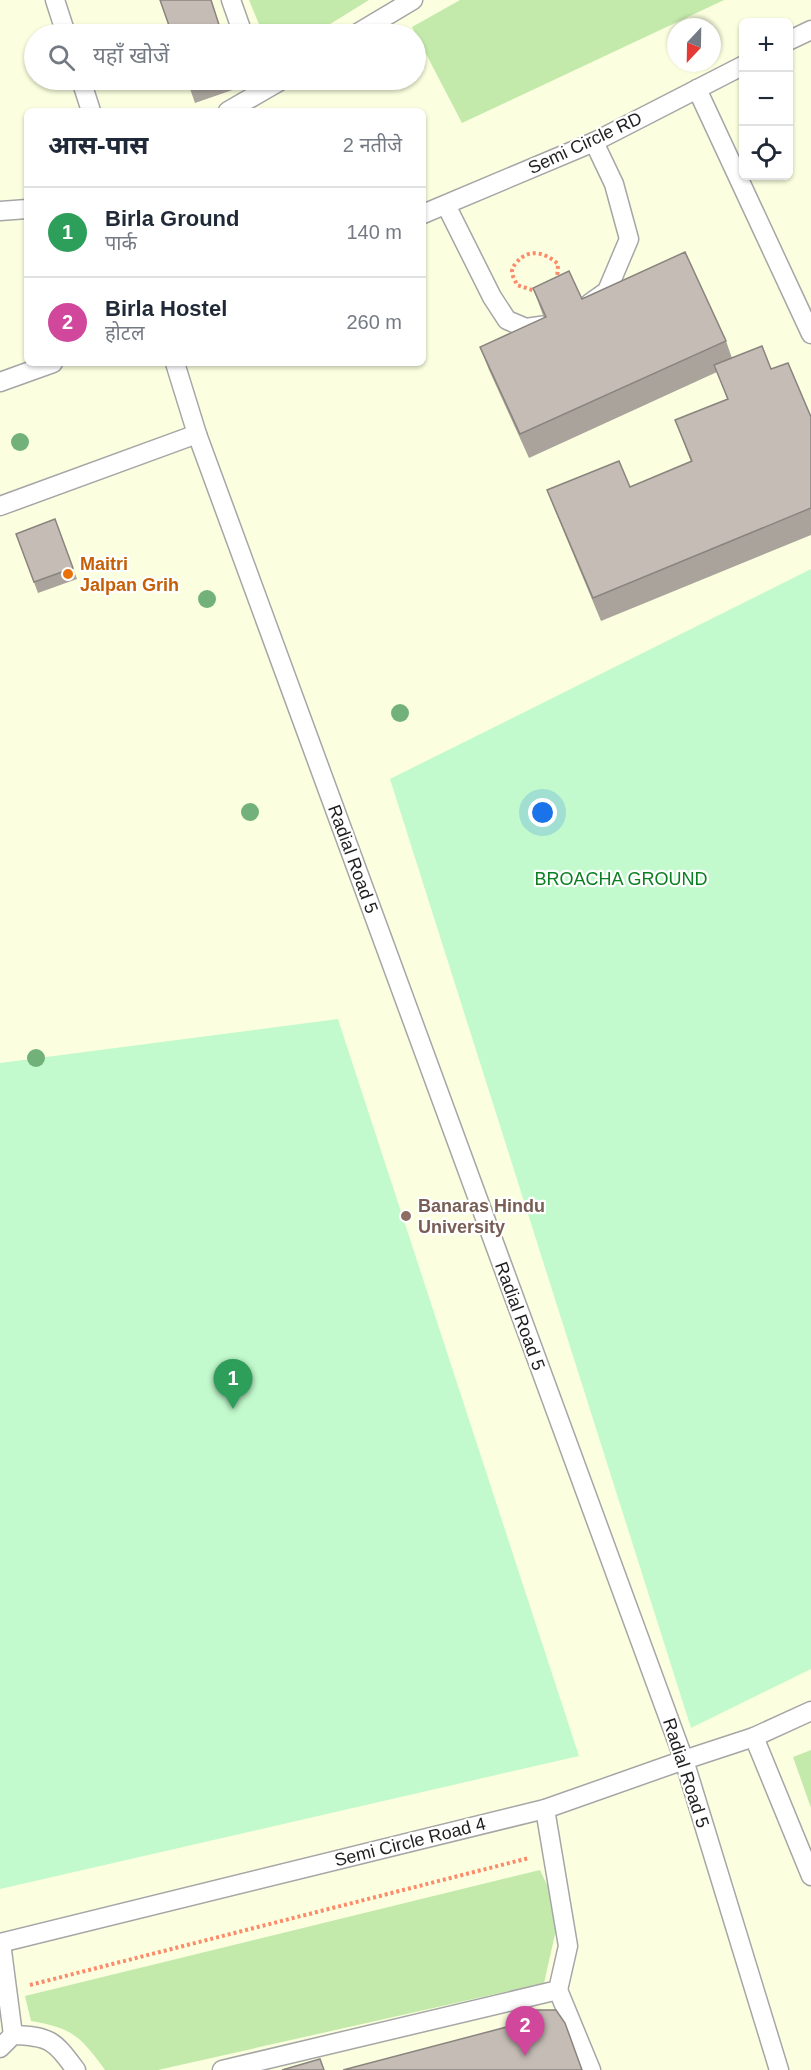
<!DOCTYPE html>
<html lang="hi">
<head>
<meta charset="utf-8">
<style>
	body { margin:0; font-family:Arial,"Noto Sans Devanagari",sans-serif; background:#f6f6f7; color:#1f2937 }
	.controls { position:absolute; right:18px; top:18px; display:grid; overflow:hidden; border-radius:9px; box-shadow:0 2px 4px #0004 }
	.controls button { width:54px; height:54px; display:grid; place-items:center; padding:0; border:0; border-bottom:2px solid #e0e1e3; background:#fff; color:#1f2937; font:30px sans-serif }
	.compass { position:absolute; left:667px; top:18px; width:54px; height:54px; border-radius:50%; background:#fff; box-shadow:0 2px 4px #0004; rotate:202deg }
	.you { position:absolute; left:543px; top:813px; width:21px; height:21px; margin:-15px; border:4px solid #fff; border-radius:50%; background:#1a73e8; box-shadow:0 0 0 9px #1a73e833 }
	.badge { display:grid; place-items:center; width:39px; height:39px; border-radius:50%; background:#0b8043; color:#fff; font-size:20px; font-weight:700 }
	.pin { position:absolute; translate:-50% -50px; filter:drop-shadow(0 2px 3px #0008) }
	.pin::after { content:''; position:absolute; top:32px; width:21px; height:18px; background:inherit; clip-path:polygon(0 0,100% 0,50% 100%) }
	.list { margin:0; padding:0; list-style:none }
	h2 { display:flex; justify-content:space-between; align-items:center; height:78px; margin:0; padding:0 24px; font-size:26px }
	h2 small { font-size:20px; font-weight:400; color:#747a83 }
	.list li { display:grid; grid-template-columns:39px 1fr auto; gap:18px; align-items:center; box-sizing:border-box; height:90px; padding:0 24px; border-top:2px solid #e0e1e3 }
	.list b { display:block; font-size:22px; white-space:nowrap }
	.list p { margin:0; font-size:20px; white-space:nowrap; color:#747a83 }
	.list em { font-size:20px; font-style:normal; color:#747a83 }
	.icon { flex:none; width:33px; height:33px; fill:none; stroke:currentColor; stroke-width:2; stroke-linecap:round; stroke-linejoin:round }
	.map { position:relative; flex:none; width:811px; height:2070px; overflow:hidden }
	.search { position:absolute; background:#fff; box-shadow:0 2px 4px #0004; left:24px; top:24px; width:402px; height:66px; display:flex; align-items:center; gap:15px; box-sizing:border-box; padding:0 21px; border-radius:33px; color:#747a83; font-size:22px }
	.panel { position:absolute; background:#fff; box-shadow:0 2px 4px #0004; left:24px; top:108px; width:402px; height:258px; border-radius:9px }
	.map>svg:first-child { display:block }
</style>
</head>
<body>
<div class="map">
<svg width="811" height="2070" viewBox="0 0 811 2070">
	<rect width="100%" height="100%" fill="#f0eee5"/>
	<path fill="#fbffdf" fill-rule="evenodd" d="M0 0H811V2070H0ZM744 22H788V176H744ZM676 27H712V63H676ZM34 34H416V80H34ZM27 111H423V363H27Z"/>
	<g fill="#c3eaab">
		<path d="M249 0H369L314 34H263Z"/>
		<path d="M460 0H724L462 123 412 27Z"/>
		<path d="M811 1750V1808L793 1757Z"/>
		<path d="M540 1870 560 1912 544 1983 158 2070H105C81 2037 73 2028 31 2021L25 1996Z"/>
	</g>
	<g fill="#c2facd">
		<path d="M811 569V1669L691 1728 390 779Z"/>
		<path d="M338 1019 579 1756 0 1889V1063Z"/>
	</g>
	<g fill="none" stroke-linecap="round" stroke-linejoin="round">
		<g stroke="#a6a6a6" stroke-width="21">
			<g id="lane">
				<path d="M55 0 66 34"/>
				<path d="M231 0 243 34"/>
				<path d="M356 34 413 0"/>
				<path d="M788 41 811 30"/>
				<path d="M81 80 91 111"/>
				<path d="M697 89 811 334"/>
				<path d="M228 111 282 80"/>
				<path d="M446 205 492 297 507 320 526 328 547 325"/>
				<path d="M0 211 27 209"/>
				<path d="M423 214 594 142 744 65"/>
				<path d="M590 303 607 291 629 239 614 184 594 142"/>
				<path d="M175 363 197 434 684 1760 779 2070"/>
				<path d="M0 382 53 363"/>
				<path d="M0 506 197 434"/>
				<path d="M754 1737 811 1876"/>
				<path d="M0 1943 545 1809 684 1760 754 1737 811 1711"/>
				<path d="M1 1943 13 2035"/>
				<path d="M558 1990 591 2070"/>
				<path d="M0 2048 13 2035C51 2036 54 2041 76 2070"/>
				<path d="M222 2070 558 1990 568 1946 545 1809"/>
			</g>
		</g>
		<g stroke="#fb8b6b" stroke-width="4" stroke-dasharray="3 3" stroke-linecap="butt">
			<path d="M538 292 517 285C515 280 512 276 512 271 513 266 514 266 516 263 528 248 545 252 558 264L557 280"/>
			<path d="M30 1985 529 1858"/>
		</g>
		<use href="#lane" stroke="#fff" stroke-width="18"/>
	</g>
	<g fill="#72b27a">
		<circle cx="20" cy="442" r="9"/>
		<circle cx="207" cy="599" r="9"/>
		<circle cx="400" cy="713" r="9"/>
		<circle cx="250" cy="812" r="9"/>
		<circle cx="36" cy="1058" r="9"/>
	</g>
	<g fill="#a9a39c">
		<path d="M187 80H238L241 87 195 103Z"/>
		<path d="M533 288 582 299 726 341 732 358 771 369 811 417V535L601 621 556 513 547 490 630 487 691 462 675 420 727 399 717 372 529 458 489 370 480 347 544 318Z"/>
		<path d="M55 519 77 579 38 593 16 534Z"/>
	</g>
	<g fill="#c5bdb5" stroke="#8a847f" stroke-width="1.5">
		<path d="M160 0H211L222 34H172Z"/>
		<path d="M187 80H203L189 84Z"/>
		<path d="M685 252 726 341 520 434 480 347 546 317 533 288 569 271 582 299Z"/>
		<path d="M762 346 771 369 788 363 811 417V508L593 598 547 490 619 461 630 487 692 461 675 420 728 399 714 365Z"/>
		<path d="M55 519 73 568 34 582 16 534Z"/>
		<path d="M534 2010H556L565 2023 582 2070H343L518 2024Z"/>
		<path d="M320 2059 324 2070H282Z"/>
	</g>
	<circle fill="#e8710a" stroke="#fff" stroke-width="2" cx="68" cy="574" r="6"/>
	<circle fill="#8d6e63" stroke="#fff" stroke-width="2" cx="406" cy="1216" r="6"/>
	<g text-anchor="middle" stroke-width="4.5" stroke-linejoin="round" paint-order="stroke">
		<g font-size="18" fill="#1f1f1f" stroke="#fff">
			<text transform="translate(585 143) rotate(-25)" y="6">Semi Circle RD</text>
			<text transform="translate(353 859) rotate(70)" y="6">Radial Road 5</text>
			<text transform="translate(520 1316) rotate(70)" y="6">Radial Road 5</text>
			<text transform="translate(686 1773) rotate(72)" y="6">Radial Road 5</text>
			<text transform="translate(410 1842) rotate(-14)" y="6">Semi Circle Road 4</text>
		</g>
		<g font-size="18" font-weight="bold" fill="#c56008" stroke="#fff" text-anchor="start">
			<text x="80" y="570">Maitri<tspan x="80" dy="21">Jalpan Grih</tspan></text>
		</g>
		<g font-size="18" fill="#0b8022" stroke="#fff">
			<text x="621" y="885">BROACHA GROUND</text>
		</g>
		<g font-size="18" font-weight="bold" fill="#785e54" stroke="#fff" text-anchor="start">
			<text x="418" y="1212">Banaras Hindu<tspan x="418" dy="21">University</tspan></text>
		</g>
	</g>
</svg>
<div class="controls">
<button>+</button>
<button>−</button>
<button><svg class="icon" aria-label="locate" viewBox="0 0 24 24"><circle cx="12" cy="12" r="6"/><path d="M12 2v4M12 18v4M2 12h4M18 12h4"/></svg></button>
</div>
<svg class="compass" viewBox="-18 -18 36 36"><path d="M0-13l5 13h-10z" fill="#e53935"/><path d="M0 13l5-13h-10z" fill="#747a83"/></svg>
<div class="you"></div>
<div class="pin badge" style="left:233px;top:1409px;background:#2e9e5b">1</div>
<div class="pin badge" style="left:525px;top:2056px;background:#d1479c">2</div>
<div class="search"><svg class="icon" aria-label="search" viewBox="0 0 24 24"><circle cx="10" cy="10" r="6"/><path d="M15 15l6 6"/></svg>यहाँ खोजें</div>
<section class="panel">
<h2>आस-पास<small>2 नतीजे</small></h2>
<ul class="list">
<li><span class="badge" style="background:#2e9e5b">1</span><div><b>Birla Ground</b><p>पार्क</p></div><em>140 m</em></li>
<li><span class="badge" style="background:#d1479c">2</span><div><b>Birla Hostel</b><p>होटल</p></div><em>260 m</em></li>
</ul>
</section>
</div>
</body>
</html>
